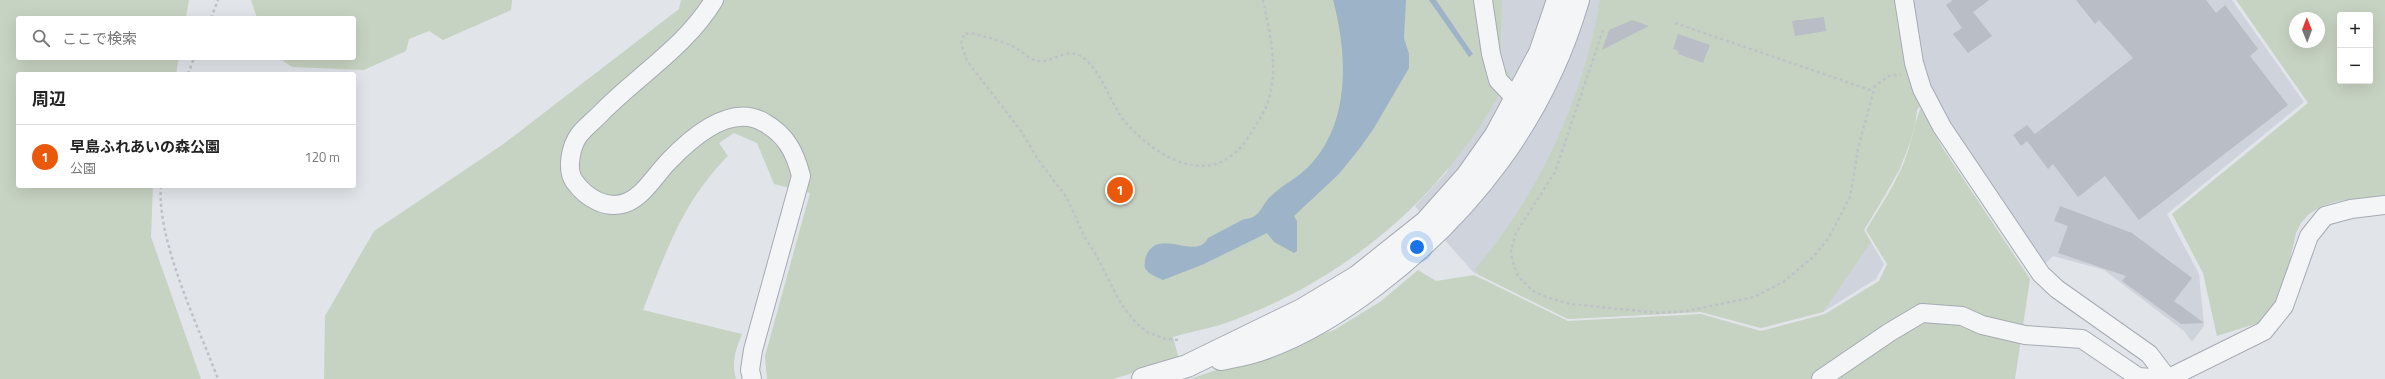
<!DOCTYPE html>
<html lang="ja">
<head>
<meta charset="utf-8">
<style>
	body { margin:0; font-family:"Titillium Web","Noto Sans JP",sans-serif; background:#f6f6f6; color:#222 }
	.controls { position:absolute; right:12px; top:12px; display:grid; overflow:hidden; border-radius:4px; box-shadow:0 4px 16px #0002 }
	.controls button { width:36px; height:36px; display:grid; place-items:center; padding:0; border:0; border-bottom:1px solid #e0e0e0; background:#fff; color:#222; font:20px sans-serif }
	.compass { position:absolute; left:2289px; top:12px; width:36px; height:36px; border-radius:50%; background:#fff; box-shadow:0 4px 16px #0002; rotate:359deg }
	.you { position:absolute; left:1417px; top:247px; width:14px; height:14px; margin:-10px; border:3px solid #fff; border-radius:50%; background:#1a73e8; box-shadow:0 0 0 6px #1a73e833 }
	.badge { display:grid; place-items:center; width:26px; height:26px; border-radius:50%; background:#ea580c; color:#fff; font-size:13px; font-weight:700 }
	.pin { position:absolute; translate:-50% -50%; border:2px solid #fff; box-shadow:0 1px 4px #0006 }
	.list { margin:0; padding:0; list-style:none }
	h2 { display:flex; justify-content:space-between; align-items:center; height:52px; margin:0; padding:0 16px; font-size:17px }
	h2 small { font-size:13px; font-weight:400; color:#767676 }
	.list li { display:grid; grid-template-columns:26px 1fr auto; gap:12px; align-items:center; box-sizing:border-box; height:64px; padding:0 16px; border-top:1px solid #e0e0e0 }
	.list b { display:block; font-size:15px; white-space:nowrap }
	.list p { margin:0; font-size:13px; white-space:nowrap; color:#767676 }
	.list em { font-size:13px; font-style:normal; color:#767676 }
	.icon { flex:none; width:22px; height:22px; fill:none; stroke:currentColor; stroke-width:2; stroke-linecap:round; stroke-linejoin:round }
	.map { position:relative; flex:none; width:2385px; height:379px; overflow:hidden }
	.search { position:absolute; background:#fff; box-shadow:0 4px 16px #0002; left:16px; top:16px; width:340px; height:44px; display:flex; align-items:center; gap:10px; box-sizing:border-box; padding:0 14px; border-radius:4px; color:#767676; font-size:15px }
	.panel { position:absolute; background:#fff; box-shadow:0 4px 16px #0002; left:16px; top:72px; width:340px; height:116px; border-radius:4px }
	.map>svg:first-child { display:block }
</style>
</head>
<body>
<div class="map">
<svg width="2385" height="379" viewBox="0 0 2385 379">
	<rect width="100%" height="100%" fill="#e1e4e9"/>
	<path fill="#cfd3db" d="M1502 0H2232L2304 102 2167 214 2199 274 2204 326 2192 342 2184 331 2104 270 2053 256 2032 277 1921 105 1917 110 1915 126 1900 169 1864 230 1884 264 1876 279 1823 312 1761 328 1701 312 1568 319 1473 272 1415 206 1446 173 1501 64Z"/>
	<g fill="#c7d3c2" fill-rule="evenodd">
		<path d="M0 0H189L186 18H18V58H179L176 74H18V186H153L151 237 201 379H0Z"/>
		<path d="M251 0H512L511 10 443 40 429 31 409 39 406 51 364 70 292 67 279 58H354V18H257Z"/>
		<path d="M681 0H1502L1501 64 1510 74C1452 191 1347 281 1223 324 1207 329 1190 332 1173 337L1179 359 1113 379H767L765 356 810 193 774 184 757 143 734 133 719 143 728 156C683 201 666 252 643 310L742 334C736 350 731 361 736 379H324L325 316 374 231 502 145 679 9Z"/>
		<path d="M1600 0H1897L1921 105 1917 110C1912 155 1887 192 1864 230L1871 242 1823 312 1761 328 1701 312 1568 319 1479 275 1475 269C1539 194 1584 97 1600 0Z"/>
		<path d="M2236 0H2385V195L2339 201 2322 206 2309 214 2301 223 2296 233 2286 277 2278 298 2258 323 2217 336 2203 273 2172 214 2308 103ZM2340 15H2370V81H2340ZM2295 18H2319V42H2295Z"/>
		<path d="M1921 108 1942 147 2030 279 2015 379H1190L1334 330 1380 302 1418 270 1436 281 1474 275 1568 321 1701 314 1761 331 1825 314 1879 281 1887 264 1866 230C1881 205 1898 181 1907 154 1910 146 1918 111 1921 108Z"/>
	</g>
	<g fill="#9db3c8">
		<path d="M1333 0H1406L1404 38 1409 54V68L1374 128 1360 148 1339 174 1294 216 1297 221V251L1294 253 1274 242 1267 233 1204 264 1163 280C1157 277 1149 275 1145 268 1144 265 1145 259 1146 256 1159 226 1196 262 1208 238L1244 219C1261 219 1261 204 1272 195 1285 183 1301 176 1312 163 1351 119 1347 52 1333 0Z"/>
		<path d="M1429 0H1436L1473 54 1469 57Z"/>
	</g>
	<g fill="#b8bdc6">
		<path d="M1953 0H1989L1973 12 1992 36 1968 53 1953 34 1962 28 1946 5Z"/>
		<path d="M2076 0H2206L2216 13 2225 5 2258 49 2250 56 2288 105 2139 220 2105 176 2078 197 2053 164 2048 169 2027 141 2021 146 2013 135 2027 125 2035 134 2133 58 2099 20 2095 24Z"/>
		<path d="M1824 17 1826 31 1795 36 1792 21Z"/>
		<path d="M1632 20 1649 26 1602 50 1609 30Z"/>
		<path d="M1678 34 1710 45 1703 63 1678 54 1679 51 1673 49Z"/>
		<path d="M2060 206 2132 233 2192 278 2174 301 2204 323 2181 324 2122 281 2126 276 2058 253 2068 226 2054 221Z"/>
	</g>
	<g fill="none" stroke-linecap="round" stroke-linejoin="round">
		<g stroke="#a6abb3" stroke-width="20">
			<g id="minor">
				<path d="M714 0C687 45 640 74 603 111 596 119 586 126 579 135 571 146 566 169 574 181 586 198 607 211 628 202 645 194 656 174 669 161 691 138 731 102 765 123 786 135 795 152 801 176L753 350 750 370 752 379"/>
				<path d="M1483 0 1491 54 1498 80 1516 99"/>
				<path d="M1904 0 1914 63 1922 89 1942 127 2041 274 2057 289 2149 354 2168 379"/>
				<path d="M1821 379 1890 332 1922 313 1962 316 1982 325 2025 335 2082 339 2138 377 2167 379"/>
				<path d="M2167 379 2264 331 2284 306 2309 236 2325 216 2351 209 2385 205"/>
			</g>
		</g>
		<g stroke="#a6abb3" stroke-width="24">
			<g id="tertiary">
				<path d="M1221 359C1234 356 1247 354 1259 350 1301 336 1341 311 1375 285 1471 212 1544 117 1578 0"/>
				<path d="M1143 379 1187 366 1302 310 1357 277 1426 222 1467 176 1496 135 1540 53 1558 0"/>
			</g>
		</g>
		<g stroke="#bec2c7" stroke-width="2.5" stroke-dasharray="3 3" stroke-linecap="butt">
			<path d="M211 18 218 0"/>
			<path d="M1675 23 1873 91"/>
			<path d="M1603 30 1555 172 1516 233 1511 250 1512 260 1518 276 1533 291 1546 297 1570 304 1660 313 1687 311 1754 297 1783 282 1812 258 1828 239 1850 197 1858 149 1875 86 1889 76 1901 75"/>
			<path d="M188 74 194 58"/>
			<path d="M161 186C156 239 199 328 218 379"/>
			<path d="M1178 340 1165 339 1147 332 1136 323 1121 304 1095 253 1084 236 1067 198 1039 161 1021 131 967 61 961 44 964 34 971 33C985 37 1001 40 1014 47 1025 52 1029 62 1043 61 1056 60 1067 48 1081 56 1103 71 1109 103 1126 123 1161 162 1217 191 1251 133 1256 125 1262 116 1266 107 1280 74 1270 34 1263 0"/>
		</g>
		<use href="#minor" stroke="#f3f5f7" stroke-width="18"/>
		<use href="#tertiary" stroke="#f3f5f7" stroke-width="22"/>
	</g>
</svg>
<div class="controls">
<button>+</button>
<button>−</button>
</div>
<svg class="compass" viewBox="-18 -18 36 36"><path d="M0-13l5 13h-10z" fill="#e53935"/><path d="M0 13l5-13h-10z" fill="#767676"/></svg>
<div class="you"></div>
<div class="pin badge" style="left:1120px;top:190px">1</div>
<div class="search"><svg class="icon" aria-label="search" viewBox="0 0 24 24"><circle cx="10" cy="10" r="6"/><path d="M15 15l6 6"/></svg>ここで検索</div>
<section class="panel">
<h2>周辺<small></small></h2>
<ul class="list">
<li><span class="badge">1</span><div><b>早島ふれあいの森公園</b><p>公園</p></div><em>120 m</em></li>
</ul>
</section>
</div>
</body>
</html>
